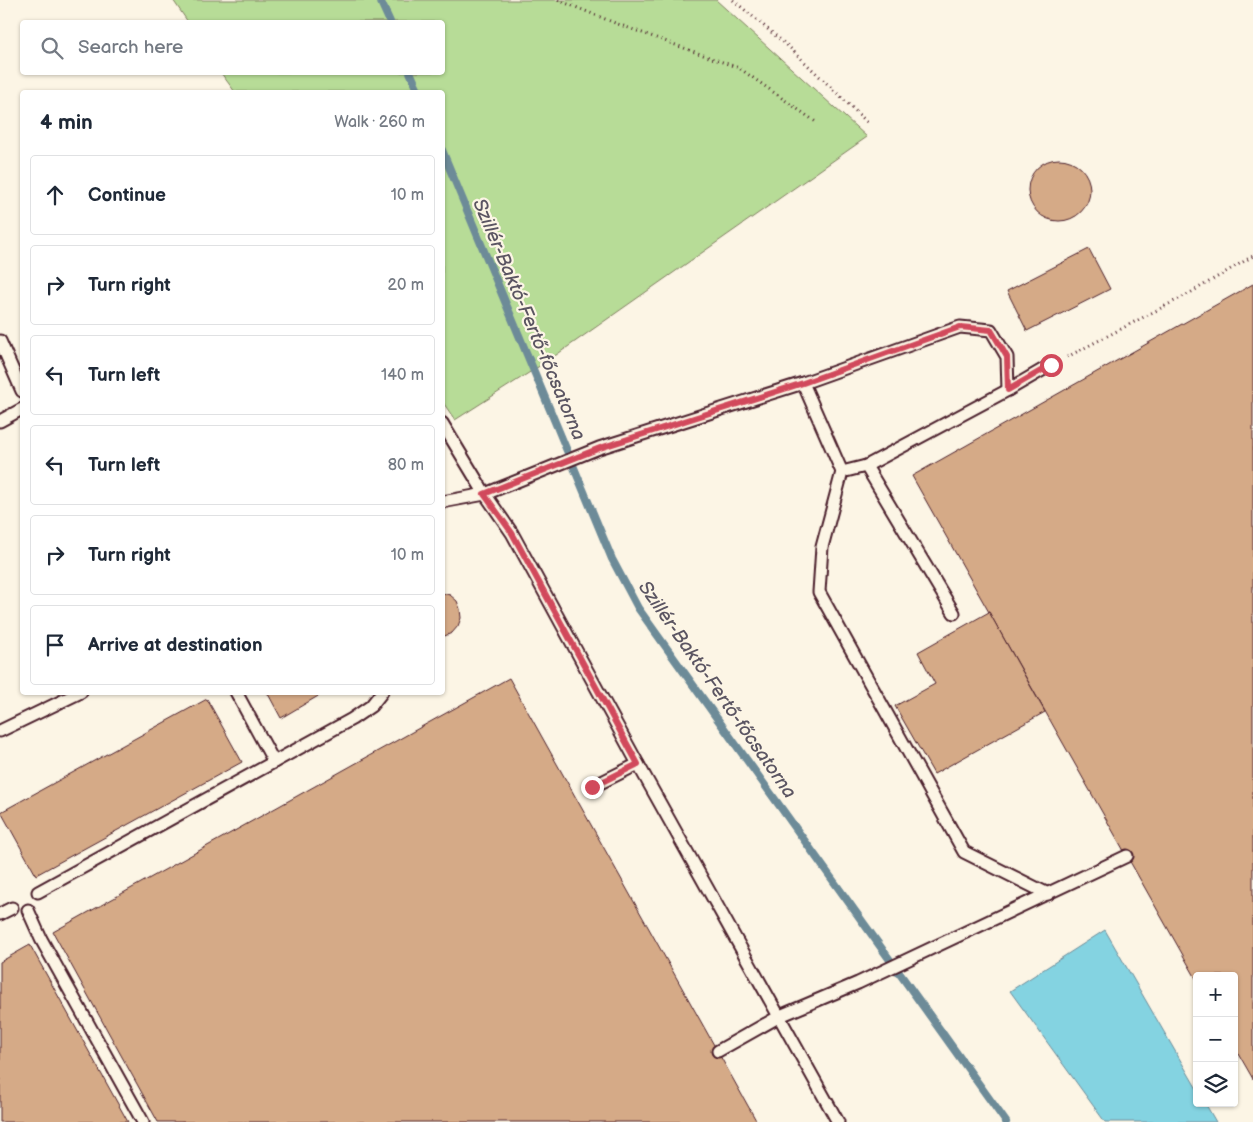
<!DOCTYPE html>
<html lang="en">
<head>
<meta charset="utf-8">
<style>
	body { margin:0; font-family:"Balsamiq Sans",sans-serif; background:#f6f6f7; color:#1f2937 }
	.controls { position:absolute; right:15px; bottom:15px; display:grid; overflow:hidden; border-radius:5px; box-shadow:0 1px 4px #0004 }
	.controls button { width:45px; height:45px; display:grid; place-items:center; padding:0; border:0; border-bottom:1px solid #e0e1e3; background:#fff; color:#1f2937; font:25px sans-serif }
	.stop { position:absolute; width:15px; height:15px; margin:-11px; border:4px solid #d1495b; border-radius:50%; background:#fff }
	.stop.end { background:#d1495b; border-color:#fff; box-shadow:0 1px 5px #0008 }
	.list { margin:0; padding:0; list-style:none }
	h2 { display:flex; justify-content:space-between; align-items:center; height:65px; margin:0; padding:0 20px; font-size:21px }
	h2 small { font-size:16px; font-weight:400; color:#747a83 }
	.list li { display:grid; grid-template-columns:32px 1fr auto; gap:15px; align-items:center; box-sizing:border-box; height:80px; margin:0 10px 10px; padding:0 10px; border:1px solid #e0e1e3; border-radius:5px }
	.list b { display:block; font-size:19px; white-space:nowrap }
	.list em { font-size:16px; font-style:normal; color:#747a83 }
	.icon { flex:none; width:28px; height:28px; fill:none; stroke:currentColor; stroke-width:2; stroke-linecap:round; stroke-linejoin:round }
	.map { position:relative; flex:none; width:1253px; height:1122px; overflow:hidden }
	.search { position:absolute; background:#fff; box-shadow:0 1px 4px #0004; left:20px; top:20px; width:425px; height:55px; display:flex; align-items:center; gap:12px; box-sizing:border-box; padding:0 18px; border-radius:5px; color:#747a83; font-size:19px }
	.panel { position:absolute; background:#fff; box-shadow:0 1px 4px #0004; left:20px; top:90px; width:425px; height:605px; border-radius:5px }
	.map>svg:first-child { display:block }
</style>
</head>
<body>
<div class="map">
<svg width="1253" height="1122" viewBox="0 0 1253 1122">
	<rect width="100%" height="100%" fill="#fcf5e5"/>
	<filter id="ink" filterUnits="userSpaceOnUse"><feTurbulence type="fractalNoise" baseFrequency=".02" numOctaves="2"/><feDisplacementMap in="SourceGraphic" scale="10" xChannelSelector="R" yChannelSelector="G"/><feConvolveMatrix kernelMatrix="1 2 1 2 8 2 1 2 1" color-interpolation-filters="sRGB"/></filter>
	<g filter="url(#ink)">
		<path fill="#b7dc97" stroke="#807e61" d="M173 0H716L867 137 549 360 455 420 442 401V92H235L221 73 442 72V22H188Z"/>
		<path fill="#84d3e1" stroke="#6d8b98" d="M1105 930 1197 1089V1103H1205L1216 1122H1105L1010 991Z"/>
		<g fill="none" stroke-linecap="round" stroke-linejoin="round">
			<g stroke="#6d8b98" stroke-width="8">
				<path d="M380 0 390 22"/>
				<path d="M410 72 419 92"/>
				<path d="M442 150 612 559 638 608 1006 1122"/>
			</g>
		</g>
		<g fill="#d5aa87" stroke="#4a1f2b">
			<circle cx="1059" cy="190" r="31"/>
			<path d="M1089 249 1110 289 1027 331 1007 291Z"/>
			<path d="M1253 284V1079L1234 1046V976H1197V980L912 476Z"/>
			<path d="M442 593 450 595 457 601 460 609 461 618 458 626 452 633 442 637Z"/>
			<path d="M989 612 1045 712 934 774 895 706 935 684 918 652Z"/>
			<path d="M509 678 757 1122H158L53 932Z"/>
			<path d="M267 692H325L281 718Z"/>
			<path d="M207 699 242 762 36 875 1 812Z"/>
			<path d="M30 945 128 1122H0V962Z"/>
		</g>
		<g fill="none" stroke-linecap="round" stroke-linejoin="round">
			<g stroke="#4a1f2b" stroke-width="15">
				<g id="service">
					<path d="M0 341 22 391"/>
					<path d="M803 383 842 472 866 466"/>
					<path d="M0 421 22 409"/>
					<path d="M442 423 485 494 599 448 803 383 960 327 991 330 1007 357 1008 390"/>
					<path d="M842 472 822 547 819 592 964 852 1048 894"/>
					<path d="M442 502 485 494 512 533 638 764 838 1122"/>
					<path d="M954 613 866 466 1008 390 1051 365"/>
					<path d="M236 692 274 762"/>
					<path d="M0 731 81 692"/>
					<path d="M592 787 638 764"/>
					<path d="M38 892 352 719 371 706 382 692"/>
					<path d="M28 910 41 939 143 1122"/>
					<path d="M0 914 12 908"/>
					<path d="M718 1051 780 1016 858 983 1127 856"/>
				</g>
			</g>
			<g stroke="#4a1f2b" stroke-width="3" stroke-dasharray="1 4" stroke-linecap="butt">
				<path d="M558 0 615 23 739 68 816 122"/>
				<path d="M733 0 789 47 869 124"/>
				<path d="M1067 357 1190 293 1253 256"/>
			</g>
			<use href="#service" stroke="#fcf5e5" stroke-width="11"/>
		</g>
	</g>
	<g fill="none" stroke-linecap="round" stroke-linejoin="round" filter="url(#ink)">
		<path stroke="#d1495b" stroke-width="6" d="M592 787 638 764 512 533 484 494 600 448 803 383 960 327 991 330 1007 357 1008 390 1051 365"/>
	</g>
	<g text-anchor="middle" stroke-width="4.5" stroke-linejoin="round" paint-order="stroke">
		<g font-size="19" font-style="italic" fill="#5b5562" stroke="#fcf5e5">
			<text transform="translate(530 319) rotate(67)" y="7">Szillér-Baktó-Fertő-főcsatorna</text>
			<text transform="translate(718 689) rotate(55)" y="7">Szillér-Baktó-Fertő-főcsatorna</text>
		</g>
	</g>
</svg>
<div class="controls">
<button>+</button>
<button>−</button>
<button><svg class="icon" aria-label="layers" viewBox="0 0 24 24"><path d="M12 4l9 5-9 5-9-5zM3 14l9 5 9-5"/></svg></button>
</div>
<div class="stop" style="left:1051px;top:365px"></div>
<div class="stop end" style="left:592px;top:787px"></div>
<div class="search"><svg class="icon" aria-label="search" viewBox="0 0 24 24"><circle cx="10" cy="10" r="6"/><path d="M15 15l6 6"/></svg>Search here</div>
<section class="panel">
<h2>4 min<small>Walk · 260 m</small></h2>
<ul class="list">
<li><svg class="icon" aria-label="ahead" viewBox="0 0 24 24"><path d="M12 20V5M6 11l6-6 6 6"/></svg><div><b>Continue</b></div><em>10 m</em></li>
<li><svg class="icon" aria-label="right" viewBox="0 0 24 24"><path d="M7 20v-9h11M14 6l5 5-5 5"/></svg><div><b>Turn right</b></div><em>20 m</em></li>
<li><svg class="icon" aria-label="left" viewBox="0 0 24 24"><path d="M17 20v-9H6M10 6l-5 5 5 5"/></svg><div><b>Turn left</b></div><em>140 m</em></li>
<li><svg class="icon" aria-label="left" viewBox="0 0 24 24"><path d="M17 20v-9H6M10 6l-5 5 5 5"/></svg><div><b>Turn left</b></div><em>80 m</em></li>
<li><svg class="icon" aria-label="right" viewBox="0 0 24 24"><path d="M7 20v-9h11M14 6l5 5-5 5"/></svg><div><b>Turn right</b></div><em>10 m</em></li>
<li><svg class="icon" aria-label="arrive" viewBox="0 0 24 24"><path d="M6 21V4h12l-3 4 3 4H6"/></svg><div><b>Arrive at destination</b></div></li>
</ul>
</section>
</div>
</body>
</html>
